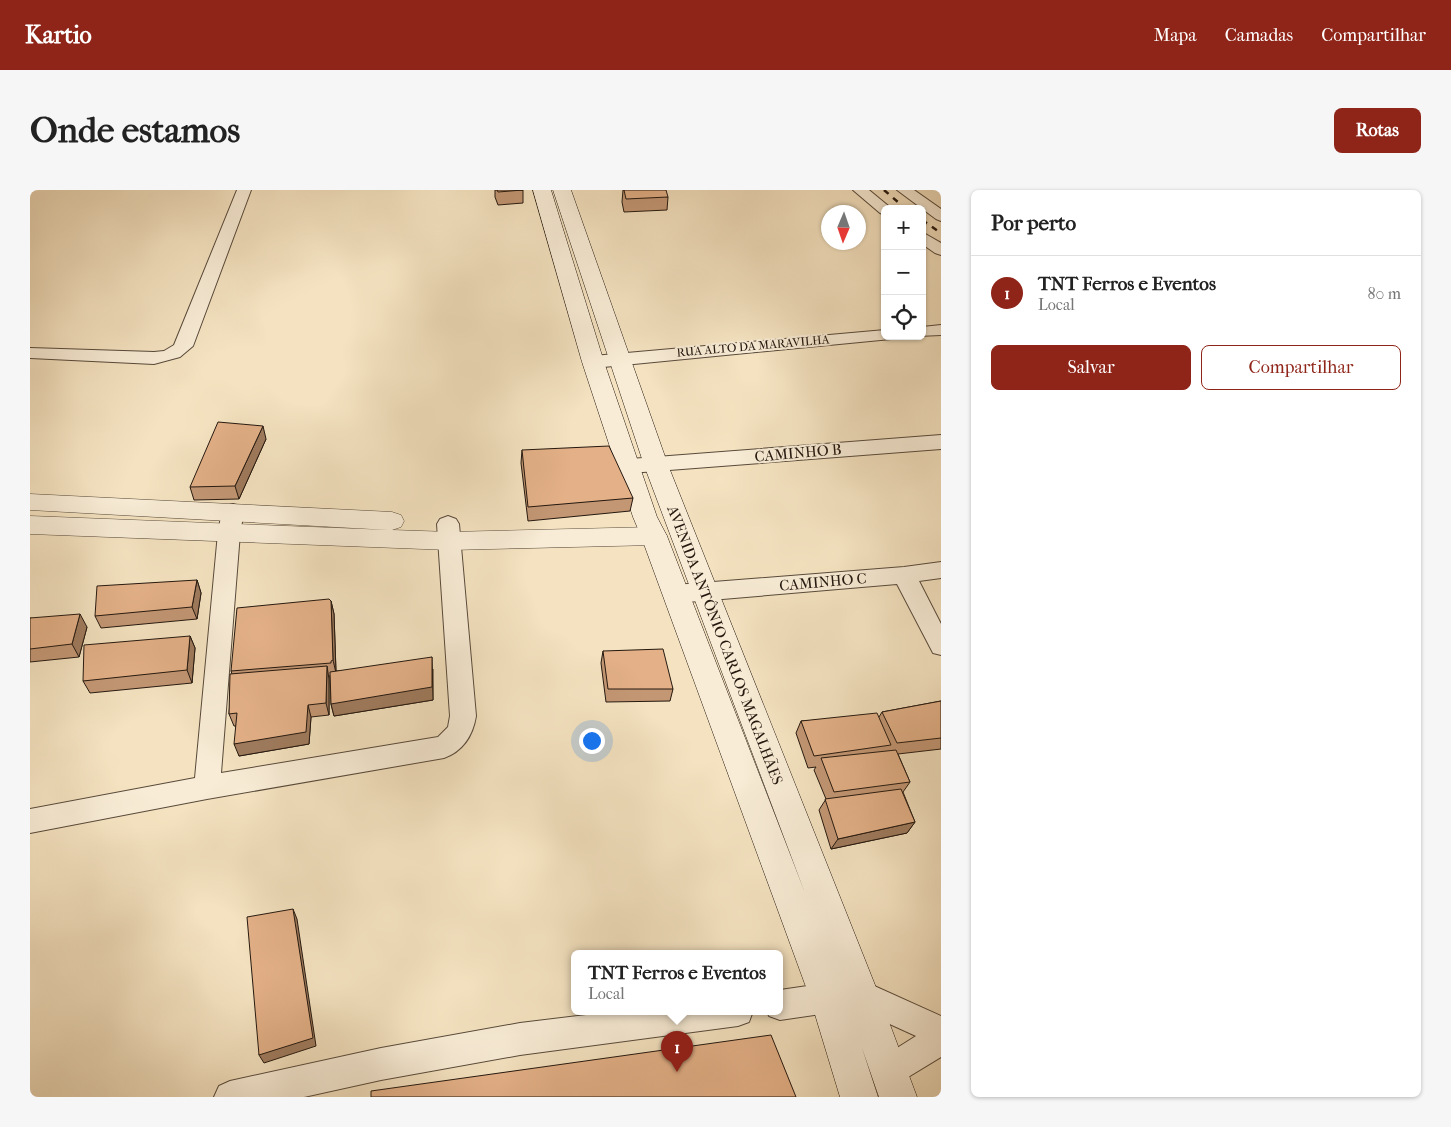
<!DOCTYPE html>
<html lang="pt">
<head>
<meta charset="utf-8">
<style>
	body { margin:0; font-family:"IM FELL French Canon",serif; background:#f6f6f6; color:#222 }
	.controls { position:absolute; right:15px; top:15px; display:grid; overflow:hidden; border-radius:8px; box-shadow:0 1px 4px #0004 }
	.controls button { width:45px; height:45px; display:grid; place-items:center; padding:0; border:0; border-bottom:1px solid #e0e0e0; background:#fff; color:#222; font:25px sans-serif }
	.compass { position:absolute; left:791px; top:15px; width:45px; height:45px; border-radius:50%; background:#fff; box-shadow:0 1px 4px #0004; rotate:182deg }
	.you { position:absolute; left:561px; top:550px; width:18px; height:18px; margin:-12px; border:4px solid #fff; border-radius:50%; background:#1a73e8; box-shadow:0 0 0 8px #1a73e833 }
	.badge { display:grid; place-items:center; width:32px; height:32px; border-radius:50%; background:#8f2418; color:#fff; font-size:16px; font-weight:700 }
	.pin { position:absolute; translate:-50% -41px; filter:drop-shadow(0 1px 2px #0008) }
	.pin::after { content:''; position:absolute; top:26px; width:18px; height:15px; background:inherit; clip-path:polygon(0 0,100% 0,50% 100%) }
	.popup { position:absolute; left:541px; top:760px; width:212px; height:65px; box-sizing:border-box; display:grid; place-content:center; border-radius:8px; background:#fff; filter:drop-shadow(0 1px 4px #0005); font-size:16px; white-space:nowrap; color:#767676 }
	.popup b { font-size:19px; color:#222 }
	.popup::after { content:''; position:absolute; left:50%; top:100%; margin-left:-10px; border:10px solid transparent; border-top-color:#fff }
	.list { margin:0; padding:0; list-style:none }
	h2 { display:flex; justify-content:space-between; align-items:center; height:65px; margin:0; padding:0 20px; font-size:21px }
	h2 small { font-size:16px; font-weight:400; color:#767676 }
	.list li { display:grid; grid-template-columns:32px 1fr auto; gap:15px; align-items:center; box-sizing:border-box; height:75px; padding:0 20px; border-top:1px solid #e0e0e0 }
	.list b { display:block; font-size:19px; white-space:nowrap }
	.list p { margin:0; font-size:16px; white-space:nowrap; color:#767676 }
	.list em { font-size:16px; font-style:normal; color:#767676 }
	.actions { display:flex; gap:10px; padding:15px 20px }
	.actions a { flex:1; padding:11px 0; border:1px solid #8f2418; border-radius:8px; text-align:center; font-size:18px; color:#8f2418 }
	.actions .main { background:#8f2418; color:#fff }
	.icon { flex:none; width:28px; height:28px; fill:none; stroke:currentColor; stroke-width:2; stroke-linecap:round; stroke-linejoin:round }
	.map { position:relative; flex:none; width:911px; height:907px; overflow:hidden; border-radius:8px }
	header { display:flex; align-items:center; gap:30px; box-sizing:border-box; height:70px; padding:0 25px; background:#8f2418; color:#fff }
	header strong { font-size:24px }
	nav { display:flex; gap:28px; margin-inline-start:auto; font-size:18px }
	.intro { display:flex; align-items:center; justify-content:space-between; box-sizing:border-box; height:120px; padding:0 30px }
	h1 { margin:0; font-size:35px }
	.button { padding:12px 22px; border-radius:8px; background:#8f2418; color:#fff; font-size:18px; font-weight:700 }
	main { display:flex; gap:30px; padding:0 30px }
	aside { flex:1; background:#fff; border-radius:8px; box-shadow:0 1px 4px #0004 }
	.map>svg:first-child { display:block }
</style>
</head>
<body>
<header>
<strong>Kartio</strong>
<nav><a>Mapa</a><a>Camadas</a><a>Compartilhar</a></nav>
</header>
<div class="intro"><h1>Onde estamos</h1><a class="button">Rotas</a></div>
<main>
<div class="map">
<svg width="911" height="907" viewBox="0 0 911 907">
	<rect width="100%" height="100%" fill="#f4e2c0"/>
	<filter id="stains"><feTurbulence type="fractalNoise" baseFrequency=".004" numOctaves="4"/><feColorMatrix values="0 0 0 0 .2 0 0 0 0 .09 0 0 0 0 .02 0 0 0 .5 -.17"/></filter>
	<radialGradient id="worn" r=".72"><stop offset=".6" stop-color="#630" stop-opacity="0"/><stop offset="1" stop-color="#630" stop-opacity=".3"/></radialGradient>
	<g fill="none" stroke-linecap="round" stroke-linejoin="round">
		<g stroke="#584a3b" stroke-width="2">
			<g id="minor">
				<path d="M207 0H221L163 156 150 167 124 174 0 168V158L124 162 134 161 144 155Z"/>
				<path d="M823 0H839L862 19H855V25L850 23Z"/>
				<path d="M867 0H884L911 19V31L906 29Z"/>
				<path d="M892 42 911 53V65L905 63 892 54Z"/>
				<path d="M911 135V145L888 146H892V137Z"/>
				<path d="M855 140V146H863L861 149 563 178 557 176 554 172 557 168 563 166Z"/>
				<path d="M911 245V259L600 283 593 281 590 276 593 271 600 269Z"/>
				<path d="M203 314 210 316 214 321 210 343 191 583 408 547 418 537 420 526 407 334 410 329 418 326 426 329 429 334 446 526C443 545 433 561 414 568L177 609 0 643V619L165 588 188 343 192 321 196 316Z"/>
				<path d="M911 372V388L889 391 911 434V465L903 463 867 394 645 413 637 410 634 404 637 398 645 395 874 377Z"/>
				<path d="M831 790 911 826V867L870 892 859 897 848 892 843 881 848 870 886 846 820 816 816 805 820 794Z"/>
				<path d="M798 793 809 797 813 808 809 819 798 823 750 830 739 826 737 821H750V800Z"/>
				<path d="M589 821H723L719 832 708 836 490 865 351 890 274 907H184L189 896 200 891 351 858 490 833Z"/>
			</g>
		</g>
		<g stroke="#584a3b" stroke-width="1">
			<path id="tertiary" d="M0 304 362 322 371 325 374 331 371 337 362 340 420 342 624 337 633 340 637 346 633 352 624 355 420 360 0 344V326L359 340 0 320Z"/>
		</g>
		<g stroke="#24180f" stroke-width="1">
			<path id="secondary" d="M503 0H521L574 172 627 327 637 346 775 703 614 275 523 0H541L638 275 849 805 887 907H849L832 858 848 907H810L780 808 611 346 603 327 552 172Z"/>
		</g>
		<use href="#minor" fill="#f8ecd6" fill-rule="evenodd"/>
		<use href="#tertiary" fill="#f8ecd6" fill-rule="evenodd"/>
		<use href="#secondary" fill="#f8ecd6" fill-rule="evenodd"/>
		<g stroke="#24180f" stroke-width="2.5" stroke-dasharray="6 6" stroke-linecap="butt">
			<path d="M854 0 876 19"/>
			<path d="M892 30 911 43"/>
		</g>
	</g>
	<g fill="#c39774" stroke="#24180f">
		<path d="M465 0H493V13L468 15 465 7Z"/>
		<path d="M593 0 638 7 637 20 594 22 592 12Z"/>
		<path d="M236 249 209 309 164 310 160 297Z"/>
		<path d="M492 260 603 308 600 321 498 331 491 273Z"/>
		<path d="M167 390 171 403 167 429 71 438 65 426Z"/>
		<path d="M301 411 304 424 306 481 403 479V510L304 526 301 514 300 486H299V525L281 527 279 554 209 566 206 536H204L199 524 202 484 201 481Z"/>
		<path d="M0 428 57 437 49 467 0 472Z"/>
		<path d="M160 446 165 458 162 493 60 503 53 491Z"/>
		<path d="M573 461 643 499 640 511 576 512 571 473Z"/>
		<path d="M911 511V559L868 564 880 592 873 602 885 632 877 643 801 659 789 620 796 609 784 580 786 577 778 578 766 543 771 531 849 527 852 522Z"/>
	</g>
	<g fill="#9f7b5e" stroke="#24180f">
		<path d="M233 236 236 249 209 309 205 296Z"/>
		<path d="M167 390 171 403 167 429 162 417Z"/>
		<path d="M301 411 304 424 306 483 303 470Z"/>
		<path d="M50 424 57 437 49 467 42 454Z"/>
		<path d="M160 446 165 458 162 493 157 480Z"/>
		<path d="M402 467 403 510 304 526 301 514Z"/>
		<path d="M297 476 299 489V525L296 513Z"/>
		<path d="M278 515 281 527 279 554 209 566 204 554Z"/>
		<path d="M885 632 877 643 801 659 808 649Z"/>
		<path d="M263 719 267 729 286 856 234 873 229 865Z"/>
	</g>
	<g fill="#e3b087" stroke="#24180f">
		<path d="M467 0H493L468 2Z"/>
		<path d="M594 0H636L638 7 596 9Z"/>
		<path d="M188 232 233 236 205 296 160 297Z"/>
		<path d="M579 256 603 308 498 317 492 260Z"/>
		<path d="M167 390 162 417 65 426 67 396Z"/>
		<path d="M299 409 301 411 303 470 301 471V473L201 481 207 418Z"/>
		<path d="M50 424 42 454 0 459V428Z"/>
		<path d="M160 446 157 480 53 491 54 455Z"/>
		<path d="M633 459 643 499H578L573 461Z"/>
		<path d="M402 467V497L301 514 300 482Z"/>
		<path d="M297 476 296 513 278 515 276 542 204 554 207 523 199 524 200 484Z"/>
		<path d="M911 511V548L867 553 852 522Z"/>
		<path d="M847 523 861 555 784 566 771 531Z"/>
		<path d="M866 560 880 592 804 602 791 568Z"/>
		<path d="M871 599 885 632 808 649 795 609Z"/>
		<path d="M263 719 283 848 229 865 217 727Z"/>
		<path d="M741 845 766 907H341V901Z"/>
	</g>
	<g text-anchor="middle" stroke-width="4" stroke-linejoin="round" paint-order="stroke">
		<g font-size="12" fill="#24180f" stroke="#f8ecd6">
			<text transform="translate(723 156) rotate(-5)" y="4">RUA ALTO DA MARAVILHA</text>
		</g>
		<g font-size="15" fill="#24180f" stroke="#f8ecd6">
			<text transform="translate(768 263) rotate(-5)" y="5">CAMINHO B</text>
			<text transform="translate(793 392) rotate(-5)" y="5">CAMINHO C</text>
			<text transform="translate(695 455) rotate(69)" y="5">AVENIDA ANTÔNIO CARLOS MAGALHÃES</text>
		</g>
	</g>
	<rect width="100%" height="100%" filter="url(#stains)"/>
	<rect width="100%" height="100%" fill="url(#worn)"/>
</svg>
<div class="controls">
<button>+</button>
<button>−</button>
<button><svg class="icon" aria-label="locate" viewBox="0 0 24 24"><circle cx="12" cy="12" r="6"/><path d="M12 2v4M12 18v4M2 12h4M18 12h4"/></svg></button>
</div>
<svg class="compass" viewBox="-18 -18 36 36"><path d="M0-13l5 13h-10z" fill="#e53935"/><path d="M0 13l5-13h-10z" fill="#767676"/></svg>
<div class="you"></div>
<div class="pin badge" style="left:647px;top:882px">1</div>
<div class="popup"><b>TNT Ferros e Eventos</b>Local</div>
</div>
<aside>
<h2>Por perto<small></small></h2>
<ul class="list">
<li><span class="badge">1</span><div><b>TNT Ferros e Eventos</b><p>Local</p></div><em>80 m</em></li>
</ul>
<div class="actions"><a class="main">Salvar</a><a>Compartilhar</a></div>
</aside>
</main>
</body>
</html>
